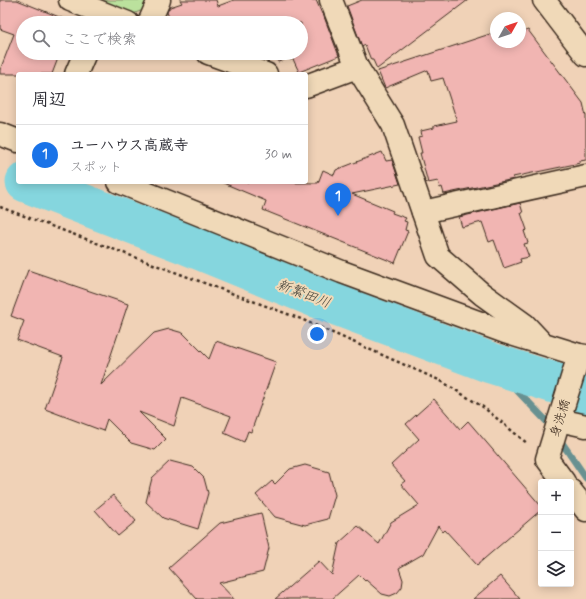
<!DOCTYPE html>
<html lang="ja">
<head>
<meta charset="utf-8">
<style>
	body { margin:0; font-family:Mynerve,"Klee One",sans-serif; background:#f2f2f3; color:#2b2b33 }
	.controls { position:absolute; right:12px; bottom:12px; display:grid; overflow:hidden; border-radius:4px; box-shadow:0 2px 10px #0003 }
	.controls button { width:36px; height:36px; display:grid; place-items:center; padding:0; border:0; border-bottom:1px solid #e1e1e2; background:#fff; color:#2b2b33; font:20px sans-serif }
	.compass { position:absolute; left:490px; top:12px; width:36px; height:36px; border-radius:50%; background:#fff; box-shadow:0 2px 10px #0003; rotate:50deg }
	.you { position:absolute; left:317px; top:334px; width:14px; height:14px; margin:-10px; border:3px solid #fff; border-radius:50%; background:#1a73e8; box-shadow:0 0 0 6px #1a73e833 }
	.badge { display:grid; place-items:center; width:26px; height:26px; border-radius:50%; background:#1a73e8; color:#fff; font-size:13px; font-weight:700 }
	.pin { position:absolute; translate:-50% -33px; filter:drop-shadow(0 1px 2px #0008) }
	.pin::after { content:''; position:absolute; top:21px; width:14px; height:12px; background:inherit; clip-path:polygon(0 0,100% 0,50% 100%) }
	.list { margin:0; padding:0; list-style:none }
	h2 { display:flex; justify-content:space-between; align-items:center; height:52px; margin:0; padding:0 16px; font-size:17px }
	h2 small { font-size:13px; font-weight:400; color:#7c7c81 }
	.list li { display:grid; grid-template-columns:26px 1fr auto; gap:12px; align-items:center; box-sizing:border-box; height:60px; padding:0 16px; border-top:1px solid #e1e1e2 }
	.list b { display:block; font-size:15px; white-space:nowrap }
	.list p { margin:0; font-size:13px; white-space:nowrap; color:#7c7c81 }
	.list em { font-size:13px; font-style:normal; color:#7c7c81 }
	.icon { flex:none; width:22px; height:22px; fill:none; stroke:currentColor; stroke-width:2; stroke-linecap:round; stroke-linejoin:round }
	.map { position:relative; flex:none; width:586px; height:599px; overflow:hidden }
	.search { position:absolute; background:#fff; box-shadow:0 2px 10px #0003; left:16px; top:16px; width:292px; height:44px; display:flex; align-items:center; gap:10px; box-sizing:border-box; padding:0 14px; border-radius:22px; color:#7c7c81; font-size:15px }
	.panel { position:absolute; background:#fff; box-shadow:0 2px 10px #0003; left:16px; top:72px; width:292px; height:112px; border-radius:4px }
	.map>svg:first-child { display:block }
</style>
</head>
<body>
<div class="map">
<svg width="586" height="599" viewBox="0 0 586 599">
	<rect width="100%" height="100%" fill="#f0d2b7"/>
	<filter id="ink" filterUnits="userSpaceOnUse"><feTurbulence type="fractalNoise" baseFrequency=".025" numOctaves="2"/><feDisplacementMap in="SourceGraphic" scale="8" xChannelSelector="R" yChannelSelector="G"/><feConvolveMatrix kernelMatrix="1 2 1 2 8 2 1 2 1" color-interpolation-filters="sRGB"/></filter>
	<g filter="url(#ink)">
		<path fill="#bbe19d" stroke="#7b865e" d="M98 0H147L143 10 133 14Z"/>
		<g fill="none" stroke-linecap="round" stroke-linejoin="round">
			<g stroke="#679191" stroke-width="7">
				<path d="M491 363 553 428"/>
				<path d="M558 437 586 478"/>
			</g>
			<path stroke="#85d6de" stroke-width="41" d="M26 182 186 244 318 298 491 363 586 393"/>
		</g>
		<g fill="#f1b5b2" stroke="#3b2a1e">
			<path d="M0 0H17L74 23H23V53H60L52 74H0V70L14 34 0 29Z"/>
			<path d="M180 0H216L218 6 234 0H316L322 14H323L339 56 299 72 293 59 290 60 289 58 278 62 276 58 268 60 265 54 260 56 259 53H301V23H171L167 12 170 7 182 3Z"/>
			<path d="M362 0H468L377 69 373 60H371L365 45 362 47 347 6Z"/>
			<path d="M528 30 583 103 586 116V160L580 161V163L513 177 514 179 444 194 442 187 440 188 438 181 428 183 420 153H422L418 137 422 136 421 131 434 128V126L457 121 443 78 431 81 428 70 385 88 378 71 496 32V42H520V33Z"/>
			<path d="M382 152 386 161 392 160 400 184 352 194 393 211 392 213 406 218 404 221 407 222 405 230 408 231 395 263 263 210 266 201 221 182 318 183 323 170 334 175 336 170Z"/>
			<path d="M520 203 523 213H521L527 230 524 231 528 243 524 244 529 257 520 259 521 262 504 268 494 240 489 242 482 222 462 227 459 217Z"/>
			<path d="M28 270 128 304 101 385 154 333 169 329 183 333 209 359 216 341 276 362 251 432 248 431 244 442 224 433 231 416 182 398 174 426 139 412 166 439 155 450 131 443 107 419 103 431 45 409 63 357 17 340 24 321 11 316Z"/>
			<path d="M434 399 460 429 468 421 541 506V510L477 565 445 530 443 532 438 526 423 554 399 568 403 580 402 587 397 593 390 596 382 594 366 580 365 581 359 575 332 599H275L319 561 332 575 339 543 358 526 379 544 391 522 419 505 401 484 405 481 391 465 419 439 406 424Z"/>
			<path d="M170 461 193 467 204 478 208 493 198 529 163 518 146 502 152 478Z"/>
			<path d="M305 465 329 472 335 495 328 519 305 525 275 517 256 495 272 481 275 484 290 469Z"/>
			<path d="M113 495 136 521 118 536 95 510Z"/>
			<path d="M261 513 269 548 263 572 219 583 234 599H197L169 568 220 523Z"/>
			<path d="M500 576 520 599H473Z"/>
		</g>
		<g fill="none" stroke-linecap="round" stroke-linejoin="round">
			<g stroke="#3b2a1e" stroke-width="25">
				<g id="minor">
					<path d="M70 0 128 23"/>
					<path d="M331 0 357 67 393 125 438 256 482 294 525 325 541 342"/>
					<path d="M149 23 159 0"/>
					<path d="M208 53 266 74"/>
					<path d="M76 74 85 53"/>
					<path d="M306 86 357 67"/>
					<path d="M0 134 18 141"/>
					<path d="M119 182 342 272 505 332 579 355 586 356"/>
					<path d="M423 212 586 176"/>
					<path d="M559 420 586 426"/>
					<path d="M564 482 547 459 579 355"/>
					<path d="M571 491 586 510"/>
				</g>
			</g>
			<g stroke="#3b2a1e" stroke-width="25">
				<path id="secondary" d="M544 0 586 55"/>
			</g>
			<path stroke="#3b2a1e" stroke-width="2.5" stroke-dasharray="3 3" stroke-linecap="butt" d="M0 207 301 319 441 381 483 407 528 444"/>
			<use href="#minor" stroke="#f0d9b8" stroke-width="22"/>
			<use href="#secondary" stroke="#f0d9b8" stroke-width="22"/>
		</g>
	</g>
	<g text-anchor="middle" stroke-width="4" stroke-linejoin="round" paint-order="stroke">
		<g font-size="13" fill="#3b2a1e" stroke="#f0d9b8">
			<text transform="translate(559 418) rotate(-73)" y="5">身洗橋</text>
		</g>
		<g font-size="14" font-style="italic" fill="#46443b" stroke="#f0d9b8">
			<text transform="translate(304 293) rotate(21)" y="5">新繁田川</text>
		</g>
	</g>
</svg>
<div class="controls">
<button>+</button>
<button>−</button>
<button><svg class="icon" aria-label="layers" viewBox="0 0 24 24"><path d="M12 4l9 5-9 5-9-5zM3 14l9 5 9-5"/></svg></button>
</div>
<svg class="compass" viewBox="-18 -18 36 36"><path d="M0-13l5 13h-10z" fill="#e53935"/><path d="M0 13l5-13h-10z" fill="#7c7c81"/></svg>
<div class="you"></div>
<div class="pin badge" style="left:338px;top:216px">1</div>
<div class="search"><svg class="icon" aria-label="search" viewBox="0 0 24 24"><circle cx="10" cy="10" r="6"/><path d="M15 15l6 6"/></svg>ここで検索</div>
<section class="panel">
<h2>周辺<small></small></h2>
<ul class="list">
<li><span class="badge">1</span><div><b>ユーハウス高蔵寺</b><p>スポット</p></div><em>30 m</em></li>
</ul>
</section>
</div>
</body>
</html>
